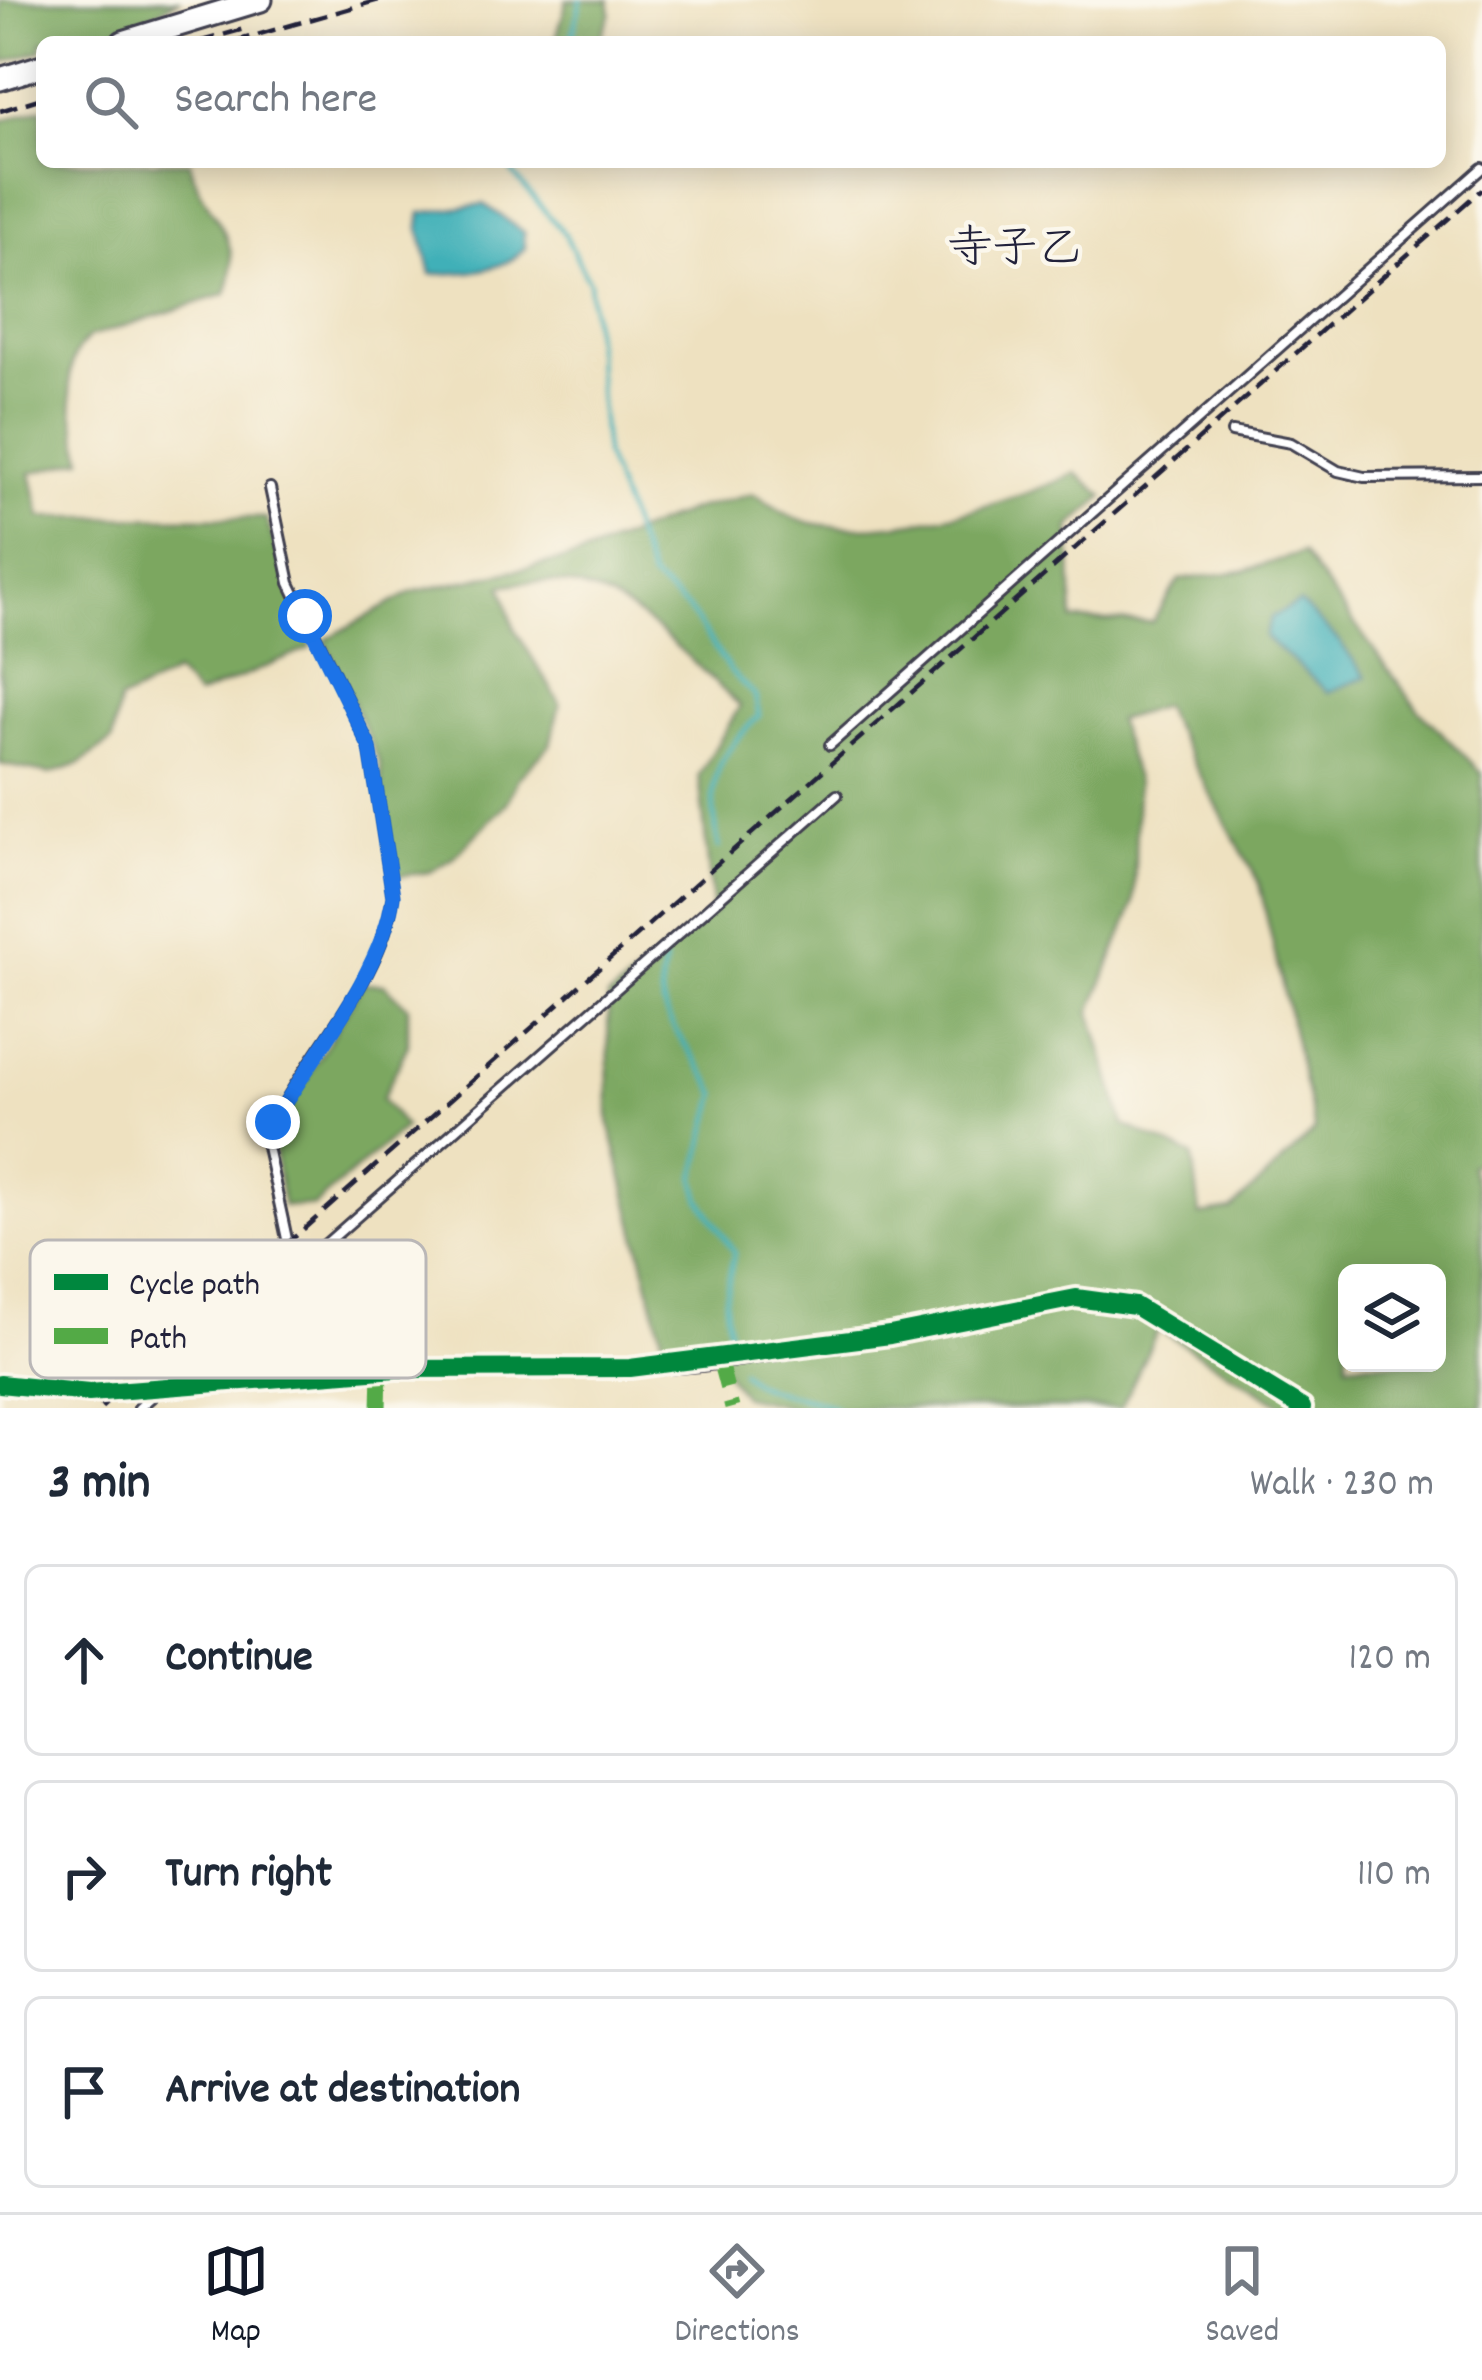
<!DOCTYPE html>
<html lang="en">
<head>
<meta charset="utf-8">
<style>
	body { margin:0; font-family:Dekko,"Klee One",sans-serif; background:#f2f2f3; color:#1f2937 }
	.controls { position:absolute; right:36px; bottom:36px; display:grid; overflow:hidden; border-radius:18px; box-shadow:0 6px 30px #0003 }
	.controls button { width:108px; height:108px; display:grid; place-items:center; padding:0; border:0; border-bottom:3px solid #e0e1e3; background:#fff; color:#1f2937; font:60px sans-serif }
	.stop { position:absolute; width:36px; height:36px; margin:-27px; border:9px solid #1a73e8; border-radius:50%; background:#fff }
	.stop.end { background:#1a73e8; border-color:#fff; box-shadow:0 3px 12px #0008 }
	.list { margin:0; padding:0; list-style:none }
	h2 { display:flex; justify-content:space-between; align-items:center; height:156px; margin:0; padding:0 48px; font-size:51px }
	h2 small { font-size:39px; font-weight:400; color:#747a83 }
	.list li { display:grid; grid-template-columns:78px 1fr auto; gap:36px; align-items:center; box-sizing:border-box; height:192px; margin:0 24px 24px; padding:0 24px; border:3px solid #e0e1e3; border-radius:18px }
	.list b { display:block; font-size:45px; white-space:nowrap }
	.list em { font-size:39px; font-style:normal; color:#747a83 }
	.icon { flex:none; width:66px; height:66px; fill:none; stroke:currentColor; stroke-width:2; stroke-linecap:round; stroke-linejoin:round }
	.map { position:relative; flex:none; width:1482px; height:1408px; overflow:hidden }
	.search { position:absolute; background:#fff; box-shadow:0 6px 30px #0003; left:36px; right:36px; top:36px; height:132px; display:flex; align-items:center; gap:30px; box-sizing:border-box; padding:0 42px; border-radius:18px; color:#747a83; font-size:45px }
	.sheet { height:804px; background:#fff }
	nav { display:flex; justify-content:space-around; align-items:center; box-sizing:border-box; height:168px; border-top:3px solid #e0e1e3; background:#fff; font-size:33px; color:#747a83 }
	nav a { display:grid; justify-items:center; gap:6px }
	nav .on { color:#111827 }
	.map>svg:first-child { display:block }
</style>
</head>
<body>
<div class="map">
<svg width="1482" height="1408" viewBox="0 0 1482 1408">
	<rect width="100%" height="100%" fill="#fbf7ec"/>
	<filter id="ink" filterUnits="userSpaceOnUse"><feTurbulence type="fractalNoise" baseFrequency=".00833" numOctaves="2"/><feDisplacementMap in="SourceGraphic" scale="24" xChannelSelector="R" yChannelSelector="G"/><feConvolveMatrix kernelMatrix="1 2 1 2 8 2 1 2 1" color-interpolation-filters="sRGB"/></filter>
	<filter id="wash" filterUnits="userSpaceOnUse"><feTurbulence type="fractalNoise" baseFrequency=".004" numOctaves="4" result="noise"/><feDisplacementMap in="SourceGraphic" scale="48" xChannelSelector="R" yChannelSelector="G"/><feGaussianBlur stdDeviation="2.7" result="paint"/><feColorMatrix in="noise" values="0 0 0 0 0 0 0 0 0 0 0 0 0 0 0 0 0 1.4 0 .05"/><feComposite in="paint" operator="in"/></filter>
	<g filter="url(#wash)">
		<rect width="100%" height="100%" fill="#eee1c0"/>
		<g fill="#7ca760" stroke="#4f644e" stroke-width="3" fill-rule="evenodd">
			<path d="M0 0H178C141 24 87 42 42 42V50L4 62Z"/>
			<path d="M567 0H609L611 13 599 42H555Z"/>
			<path d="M42 108V162H190C202 216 248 234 226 294L89 337C54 366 76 418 83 459L31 473 41 517 266 518 311 648 197 696 175 673 119 702 112 741 80 764 50 774 0 764V121Z"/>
			<path d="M1076 473 1104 496 1070 527 1073 620 1152 622 1179 580 1243 571 1302 553 1417 708 1482 773V1159L1470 1165 1482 1204V1408H1287L1158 1329 1121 1408H796L743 1396 708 1348 665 1350 609 1121 608 998 713 913 699 775 740 706C669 641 607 562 502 586L514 628 560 703 550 745 518 778 507 803 452 859 430 872 397 876 386 832 380 764 325 640 412 592 578 557 691 510 753 494C768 502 786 516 802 521 881 541 1004 506 1076 473ZM1162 706 1259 883 1315 1131 1231 1210 1200 1215 1193 1156 1124 1125 1091 1012 1134 904 1137 782 1117 720ZM1347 1273H1437V1363H1347Z"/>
			<path d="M363 983 384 984 408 1007V1045L382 1099 405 1127 314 1206H283L272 1138Z"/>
		</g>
		<g fill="#3fb0b8" stroke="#30697a" stroke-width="3">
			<path d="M484 204 524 232 525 248C506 272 460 274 431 274L419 226 421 213Z"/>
			<path d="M1300 603 1339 641 1366 677 1328 692 1265 637 1271 617Z"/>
		</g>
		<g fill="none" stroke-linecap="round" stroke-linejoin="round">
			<g stroke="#3fb0b8" stroke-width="4.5">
				<path d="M571 42 581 0"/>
				<path d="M509 162 513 174 564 233 589 282 605 455 651 578 689 610 730 671 755 696 759 716C712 761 707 783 719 847"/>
				<path d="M665 962C646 1017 696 1048 717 1094L695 1178 701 1200 734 1252 725 1300 729 1334"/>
				<path d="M741 1371C763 1398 806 1392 836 1408"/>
			</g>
		</g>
	</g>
	<g filter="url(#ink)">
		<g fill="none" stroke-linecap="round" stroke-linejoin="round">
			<path stroke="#c5bba5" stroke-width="21" stroke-dasharray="21 10" stroke-linecap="butt" d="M89 1393 159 1389"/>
			<g stroke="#413f4f" stroke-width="14">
				<g id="lane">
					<path d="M1232 432 1291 443 1338 471 1364 477 1482 476"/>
					<path d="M270 488 290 583 370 748 393 896C382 987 298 1059 266 1142L287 1239"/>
					<path d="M830 745 1482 168"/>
					<path d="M294 1261 316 1376"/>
					<path d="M139 1408 837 795"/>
				</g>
			</g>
			<g stroke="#413f4f" stroke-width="22">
				<g id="street">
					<path d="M0 1384 89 1393"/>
					<path d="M159 1389 396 1369 630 1368 701 1362 890 1335 1076 1298 1135 1306 1302 1408"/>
				</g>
			</g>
			<g stroke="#413f4f" stroke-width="27">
				<g id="secondary">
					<path d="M123 42 261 0"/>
					<path d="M0 79 42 66"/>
				</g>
			</g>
			<use href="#lane" stroke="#fff" stroke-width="8"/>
			<use href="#street" stroke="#fff" stroke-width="16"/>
			<use href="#secondary" stroke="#fff" stroke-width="21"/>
			<g stroke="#22223b" stroke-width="4.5" stroke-dasharray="18 9" stroke-linecap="butt">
				<path d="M198 42 244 29"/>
				<path d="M232 42 379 0"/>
				<path d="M0 111 42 98"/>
				<path d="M101 1408 1482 189"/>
			</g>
			<g stroke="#53aa46" stroke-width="15" stroke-dasharray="30 15" stroke-linecap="butt">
				<path d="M719 1359 732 1408"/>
				<path d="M379 1408 380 1371"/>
			</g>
			<g stroke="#fbf7ec" stroke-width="26">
				<path id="cycleway" d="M0 1384 89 1393 396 1369 630 1368 890 1335 1076 1298 1135 1306 1302 1408"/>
			</g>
			<use href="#cycleway" stroke="#00873e" stroke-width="18"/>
		</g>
	</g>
	<g fill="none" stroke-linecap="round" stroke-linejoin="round" filter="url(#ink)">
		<path stroke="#1a73e8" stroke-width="15" d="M273 1122C311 1059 384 969 393 896L370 748 305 616"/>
	</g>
	<g text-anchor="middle" stroke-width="9" stroke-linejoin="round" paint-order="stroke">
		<g font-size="45" fill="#22223b" stroke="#fbf7ec">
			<text x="1015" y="261">寺子乙</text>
		</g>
	</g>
	<rect x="30" y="1240" width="396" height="138" rx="18" fill="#fbf7ec" stroke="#bab7b7" stroke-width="3"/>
	<rect x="54" y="1274" width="54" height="16" fill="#00873e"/>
	<rect x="54" y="1328" width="54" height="16" fill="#53aa46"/>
	<g font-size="33" fill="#22223b">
		<text x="129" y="1294">Cycle path</text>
		<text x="129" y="1348">Path</text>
	</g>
</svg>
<div class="controls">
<button><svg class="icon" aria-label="layers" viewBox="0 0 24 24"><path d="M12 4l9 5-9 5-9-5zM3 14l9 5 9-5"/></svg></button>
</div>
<div class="stop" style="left:305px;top:616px"></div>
<div class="stop end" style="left:273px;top:1122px"></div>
<div class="search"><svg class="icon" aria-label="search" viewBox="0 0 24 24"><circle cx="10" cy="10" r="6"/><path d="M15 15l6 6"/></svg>Search here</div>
</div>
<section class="sheet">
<h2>3 min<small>Walk · 230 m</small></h2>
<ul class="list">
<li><svg class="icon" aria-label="ahead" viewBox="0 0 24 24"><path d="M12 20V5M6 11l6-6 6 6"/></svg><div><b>Continue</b></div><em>120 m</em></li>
<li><svg class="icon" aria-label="right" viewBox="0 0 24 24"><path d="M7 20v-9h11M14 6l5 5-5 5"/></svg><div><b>Turn right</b></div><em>110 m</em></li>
<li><svg class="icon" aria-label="arrive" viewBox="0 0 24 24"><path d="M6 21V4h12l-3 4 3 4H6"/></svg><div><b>Arrive at destination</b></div></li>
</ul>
</section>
<nav>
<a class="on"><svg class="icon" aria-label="map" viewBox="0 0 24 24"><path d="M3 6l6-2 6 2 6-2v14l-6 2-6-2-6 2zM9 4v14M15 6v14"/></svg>Map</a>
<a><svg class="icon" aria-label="directions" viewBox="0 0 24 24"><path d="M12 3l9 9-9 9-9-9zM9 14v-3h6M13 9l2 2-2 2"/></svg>Directions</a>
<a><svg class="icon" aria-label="saved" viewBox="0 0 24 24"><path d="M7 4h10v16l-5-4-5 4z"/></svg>Saved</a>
</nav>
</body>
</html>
